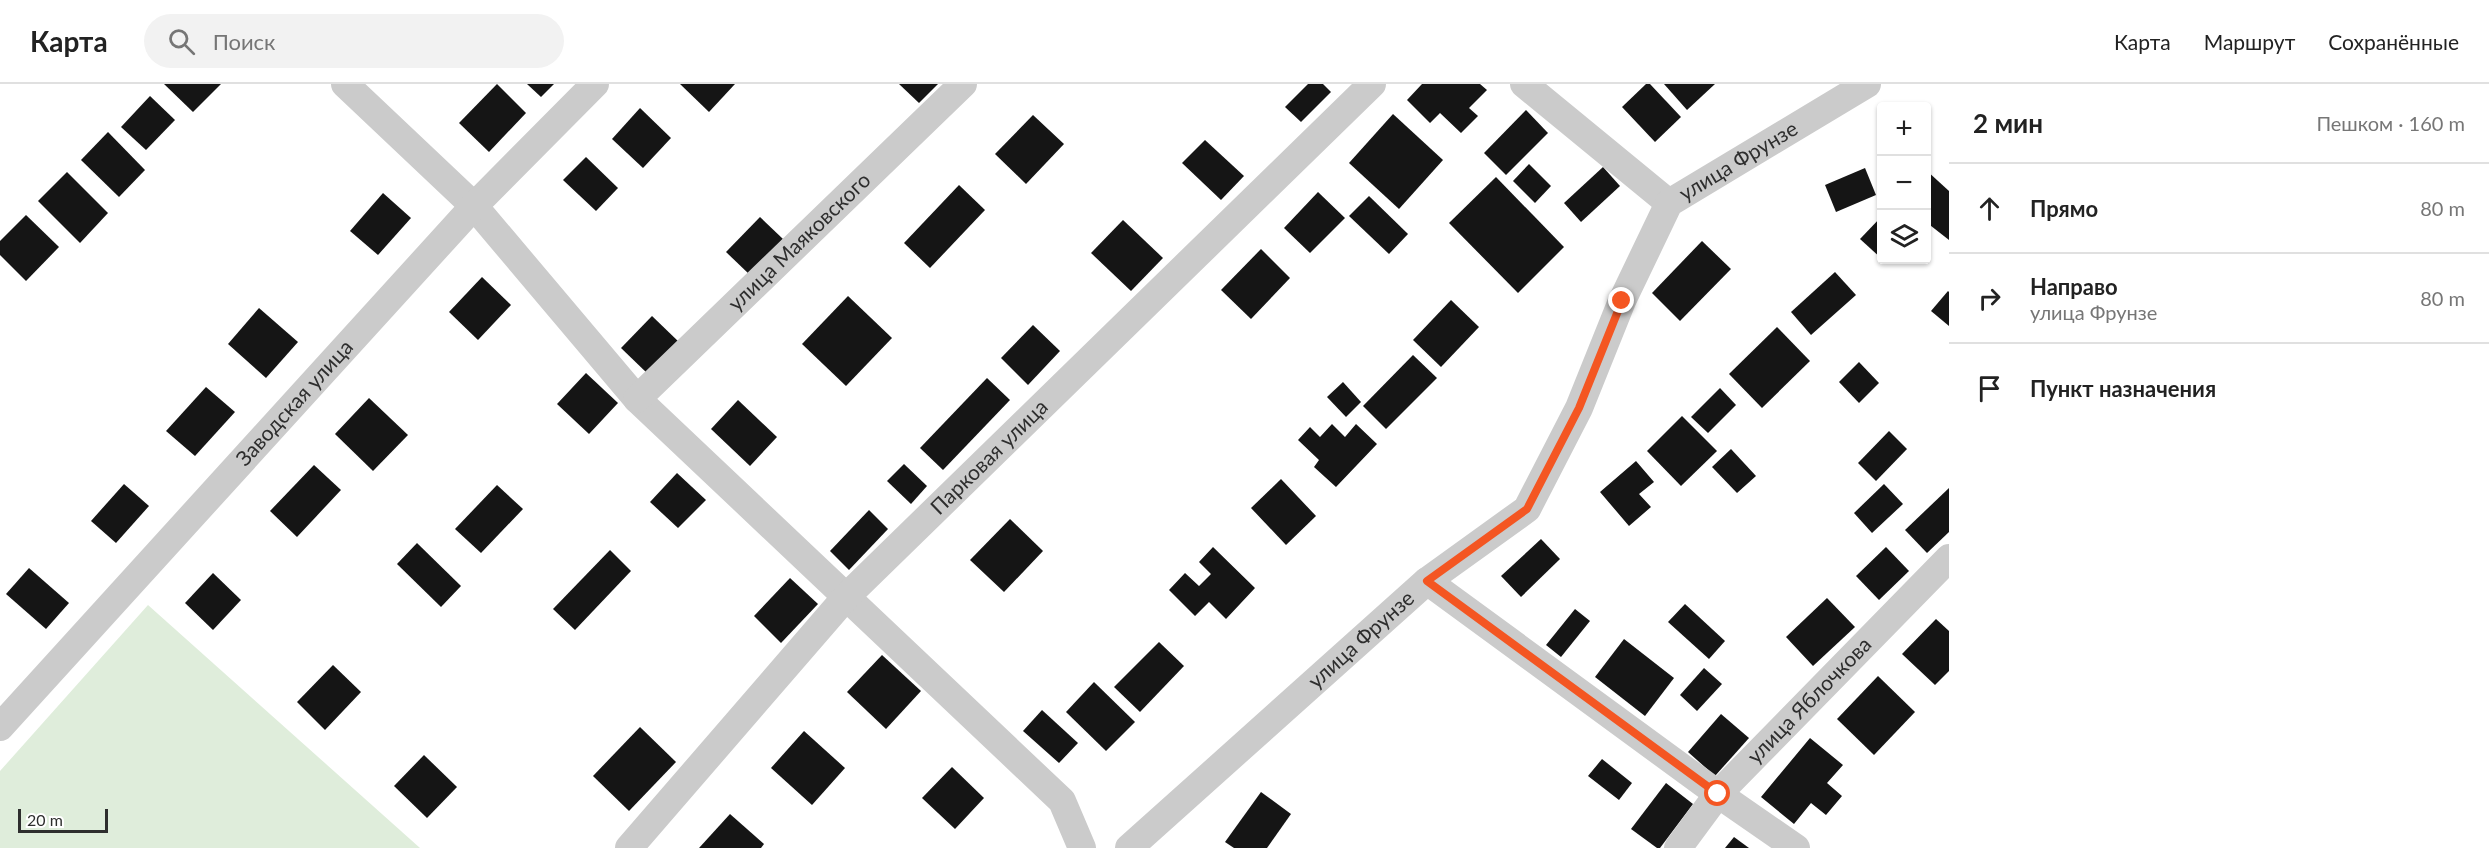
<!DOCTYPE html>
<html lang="ru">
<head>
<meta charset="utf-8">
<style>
	body { margin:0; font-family:Lato,sans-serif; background:#f2f2f2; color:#222 }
	.controls { position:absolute; right:18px; top:18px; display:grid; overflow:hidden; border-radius:6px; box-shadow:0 2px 4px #0004 }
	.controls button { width:54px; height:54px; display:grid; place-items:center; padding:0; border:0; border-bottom:2px solid #e0e0e0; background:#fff; color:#222; font:30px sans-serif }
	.scale { position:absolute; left:18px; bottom:15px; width:90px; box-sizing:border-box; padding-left:6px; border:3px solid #2e2e2e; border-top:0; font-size:16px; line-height:21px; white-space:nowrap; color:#2e2e2e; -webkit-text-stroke:4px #fff; paint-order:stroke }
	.stop { position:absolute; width:18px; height:18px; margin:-14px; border:4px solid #f45622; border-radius:50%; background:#fff }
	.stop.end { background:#f45622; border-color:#fff; box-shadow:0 2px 6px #0008 }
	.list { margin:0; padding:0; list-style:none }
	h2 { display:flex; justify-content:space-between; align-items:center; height:78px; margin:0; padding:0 24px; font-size:26px }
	h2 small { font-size:20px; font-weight:400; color:#767676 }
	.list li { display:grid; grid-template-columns:39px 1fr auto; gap:18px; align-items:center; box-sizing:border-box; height:90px; padding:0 24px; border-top:2px solid #e0e0e0 }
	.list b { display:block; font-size:22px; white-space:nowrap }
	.list p { margin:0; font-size:20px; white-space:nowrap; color:#767676 }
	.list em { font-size:20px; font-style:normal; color:#767676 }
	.icon { flex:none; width:33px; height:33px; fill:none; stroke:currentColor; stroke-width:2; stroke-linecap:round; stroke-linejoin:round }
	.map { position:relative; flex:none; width:1949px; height:764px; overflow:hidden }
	header { display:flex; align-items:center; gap:36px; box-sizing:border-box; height:84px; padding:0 30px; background:#fff; border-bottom:2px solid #e0e0e0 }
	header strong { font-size:28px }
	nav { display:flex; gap:33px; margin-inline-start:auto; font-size:21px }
	.search { width:420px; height:54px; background:#f2f2f2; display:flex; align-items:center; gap:15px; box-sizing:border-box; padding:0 21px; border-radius:33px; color:#767676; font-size:22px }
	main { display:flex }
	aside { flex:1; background:#fff }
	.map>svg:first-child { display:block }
</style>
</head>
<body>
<header>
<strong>Карта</strong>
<div class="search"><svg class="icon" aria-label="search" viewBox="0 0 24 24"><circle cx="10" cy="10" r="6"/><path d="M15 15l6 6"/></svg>Поиск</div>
<nav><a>Карта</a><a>Маршрут</a><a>Сохранённые</a></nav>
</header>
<main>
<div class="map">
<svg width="1949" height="764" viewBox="0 0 1949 764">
	<rect width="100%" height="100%" fill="#fff"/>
	<path fill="#dfeddb" d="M148 521 420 764H0V687Z"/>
	<g fill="#151515">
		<path d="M164 0H221L193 28Z"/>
		<path d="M497 0 526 29 489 68 459 39Z"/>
		<path d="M527 0H554L541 13Z"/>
		<path d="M680 0H735L709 28Z"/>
		<path d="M899 0H938L919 19Z"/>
		<path d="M1308 0H1323L1331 8 1301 38 1285 23Z"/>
		<path d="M1422 0H1480L1487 6 1469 24 1478 32 1461 49 1440 29 1430 39 1407 16Z"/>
		<path d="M1646 0H1650L1681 33 1655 58 1622 23Z"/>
		<path d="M1664 0H1715L1687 26Z"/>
		<path d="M150 12 175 36 146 66 121 43Z"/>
		<path d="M640 24 671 54 643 84 612 55Z"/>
		<path d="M1526 26 1548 49 1506 91 1484 69Z"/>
		<path d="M1393 30 1443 76 1399 125 1349 79Z"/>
		<path d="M1033 31 1064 60 1026 100 995 70Z"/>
		<path d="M108 48 145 86 119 113 81 76Z"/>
		<path d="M1205 56 1244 92 1221 116 1182 79Z"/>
		<path d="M586 73 618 104 596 127 563 96Z"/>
		<path d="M1529 80 1551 102 1535 119 1513 97Z"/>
		<path d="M1603 83 1620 102 1581 138 1564 119Z"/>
		<path d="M1865 84 1876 111 1836 128 1825 101Z"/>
		<path d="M1926 86 1949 107V156L1926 138Z"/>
		<path d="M67 88 108 129 80 159 38 117Z"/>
		<path d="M1496 93 1564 163 1518 209 1449 139Z"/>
		<path d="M959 101 985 126 930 184 904 159Z"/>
		<path d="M1318 108 1345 134 1310 169 1284 144Z"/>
		<path d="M383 109 411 134 378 171 350 147Z"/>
		<path d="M1369 112 1408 150 1389 170 1349 132Z"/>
		<path d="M26 131 59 163 26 197 0 171V157Z"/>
		<path d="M1882 132V175L1860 155Z"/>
		<path d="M760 133 783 155 750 191 726 168Z"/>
		<path d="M1123 136 1163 174 1131 207 1091 169Z"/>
		<path d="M1702 157 1731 185 1680 237 1652 209Z"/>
		<path d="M1261 165 1290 194 1251 235 1221 206Z"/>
		<path d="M1835 188 1856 211 1811 251 1791 228Z"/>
		<path d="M482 193 511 221 478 256 449 228Z"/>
		<path d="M1948 207 1949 208V242L1931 227Z"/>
		<path d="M848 212 892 254 846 302 802 260Z"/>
		<path d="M1451 216 1479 243 1441 283 1413 256Z"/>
		<path d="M259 224 298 258 266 294 228 260Z"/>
		<path d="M652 232 680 259 649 291 621 264Z"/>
		<path d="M1033 241 1060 267 1028 301 1001 274Z"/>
		<path d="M1777 243 1810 277 1762 324 1729 290Z"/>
		<path d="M1413 271 1437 294 1386 345 1363 322Z"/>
		<path d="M1859 278 1879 299 1859 319 1839 298Z"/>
		<path d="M586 289 618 319 589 350 557 320Z"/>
		<path d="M987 294 1010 316 943 386 920 364Z"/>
		<path d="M1343 298 1361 318 1346 333 1327 313Z"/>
		<path d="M206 303 235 328 195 372 166 347Z"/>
		<path d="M1720 304 1736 321 1708 349 1691 333Z"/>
		<path d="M369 314 408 351 373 387 335 350Z"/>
		<path d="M738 316 777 353 750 382 711 345Z"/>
		<path d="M1682 332 1717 367 1681 402 1647 367Z"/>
		<path d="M1332 340 1345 353 1356 340 1377 360 1336 403 1314 383 1319 376 1298 356 1310 343 1320 353Z"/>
		<path d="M1889 347 1907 365 1876 397 1858 379Z"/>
		<path d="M1731 365 1756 392 1737 409 1712 383Z"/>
		<path d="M1636 377 1654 398 1639 410 1651 423 1629 442 1600 408Z"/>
		<path d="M904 380 927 402 911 420 887 397Z"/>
		<path d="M314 381 341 406 297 453 270 427Z"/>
		<path d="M677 389 706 416 678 444 650 418Z"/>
		<path d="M1281 395 1316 432 1286 461 1251 424Z"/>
		<path d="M124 400 149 422 116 459 91 437Z"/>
		<path d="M1884 400 1903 420 1872 449 1854 429Z"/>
		<path d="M497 401 523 425 481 469 455 445Z"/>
		<path d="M1949 404V448L1927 469 1905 446Z"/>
		<path d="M869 426 888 445 849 486 830 467Z"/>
		<path d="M1010 435 1043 467 1004 508 970 476Z"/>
		<path d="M1541 455 1560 475 1521 513 1501 492Z"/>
		<path d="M417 459 461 502 441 523 397 480Z"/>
		<path d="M1213 463 1255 504 1226 535 1209 518 1195 532 1169 506 1185 489 1199 502 1211 490 1199 478Z"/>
		<path d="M1886 463 1909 487 1879 516 1856 492Z"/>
		<path d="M610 466 631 487 575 546 553 525Z"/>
		<path d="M29 484 69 519 46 545 6 510Z"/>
		<path d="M213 489 241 516 213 546 185 519Z"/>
		<path d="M790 494 818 520 781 559 754 532Z"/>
		<path d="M1827 514 1855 543 1813 582 1786 553Z"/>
		<path d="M1685 520 1725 557 1709 575 1668 538Z"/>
		<path d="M1575 525 1590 537 1561 573 1546 561Z"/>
		<path d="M1936 535 1949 547V587L1935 601 1902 570Z"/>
		<path d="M1624 555 1674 594 1645 632 1595 593Z"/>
		<path d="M1159 558 1184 582 1140 628 1114 603Z"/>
		<path d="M882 571 921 607 886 645 847 608Z"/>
		<path d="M333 581 361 608 325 646 297 618Z"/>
		<path d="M1704 584 1722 600 1697 627 1680 611Z"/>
		<path d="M1878 592 1915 628 1874 671 1837 635Z"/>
		<path d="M1094 598 1135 638 1106 667 1066 628Z"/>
		<path d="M1042 626 1078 659 1059 679 1023 647Z"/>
		<path d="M1721 630 1749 654 1715 692 1688 668Z"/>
		<path d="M640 643 676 678 629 727 593 692Z"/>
		<path d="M804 647 845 684 812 721 771 684Z"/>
		<path d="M1810 654 1843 681 1827 699 1842 712 1826 731 1811 719 1794 740 1761 713Z"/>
		<path d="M424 671 457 703 427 734 394 702Z"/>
		<path d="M1602 675 1632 699 1619 716 1588 692Z"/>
		<path d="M952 683 984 714 955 745 922 714Z"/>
		<path d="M1666 699 1693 720 1660 764H1657L1631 745Z"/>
		<path d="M1261 708 1291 730 1267 764H1234L1225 758Z"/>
		<path d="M730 730 764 760 761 764H699Z"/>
		<path d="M1734 753 1749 764H1725Z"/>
	</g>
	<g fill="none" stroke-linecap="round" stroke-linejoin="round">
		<g stroke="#cbcbcb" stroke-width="28">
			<path d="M345 0 474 122 637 315 1062 717 1082 764"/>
			<path d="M1524 0 1669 119"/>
			<path id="s1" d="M637 315 963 0"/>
			<path d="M1427 497 1718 710 1796 764"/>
			<path id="s2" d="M0 643 474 122 595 0"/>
			<path id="s3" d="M629 764 846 513 1372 0"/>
			<path id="s4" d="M1129 764 1427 497 1527 425 1579 324 1622 217 1669 119 1867 0"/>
			<path id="s5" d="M1678 764 1718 710 1949 474"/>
		</g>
	</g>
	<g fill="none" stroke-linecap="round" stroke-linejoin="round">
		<path stroke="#f45622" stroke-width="8" d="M1622 217 1579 324 1527 425 1427 497 1718 710"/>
	</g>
	<g text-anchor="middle" stroke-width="6" stroke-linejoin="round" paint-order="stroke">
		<g font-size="21" fill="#2e2e2e" stroke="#fff">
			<text dy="7" stroke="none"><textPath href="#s4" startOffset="942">улица Фрунзе</textPath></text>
			<text dy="7" stroke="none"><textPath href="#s1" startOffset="226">улица Маяковского</textPath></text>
			<text dy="7" stroke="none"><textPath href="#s2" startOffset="438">Заводская улица</textPath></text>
			<text dy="7" stroke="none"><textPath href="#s3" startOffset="532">Парковая улица</textPath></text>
			<text dy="7" stroke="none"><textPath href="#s4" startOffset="312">улица Фрунзе</textPath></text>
			<text dy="7" stroke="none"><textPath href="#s5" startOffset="198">улица Яблочкова</textPath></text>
		</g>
	</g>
</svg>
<div class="controls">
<button>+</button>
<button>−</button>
<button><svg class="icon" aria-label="layers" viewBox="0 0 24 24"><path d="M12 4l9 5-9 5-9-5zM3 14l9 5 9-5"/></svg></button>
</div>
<div class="scale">20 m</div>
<div class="stop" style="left:1718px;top:710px"></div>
<div class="stop end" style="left:1622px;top:217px"></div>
</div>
<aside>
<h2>2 мин<small>Пешком · 160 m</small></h2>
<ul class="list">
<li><svg class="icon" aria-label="ahead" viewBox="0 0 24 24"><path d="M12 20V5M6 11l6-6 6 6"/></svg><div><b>Прямо</b></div><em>80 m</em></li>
<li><svg class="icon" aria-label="right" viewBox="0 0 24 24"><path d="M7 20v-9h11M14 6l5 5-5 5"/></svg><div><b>Направо</b><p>улица Фрунзе</p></div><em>80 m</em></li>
<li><svg class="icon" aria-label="arrive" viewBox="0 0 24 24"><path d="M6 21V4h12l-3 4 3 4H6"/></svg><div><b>Пункт назначения</b></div></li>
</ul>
</aside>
</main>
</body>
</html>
